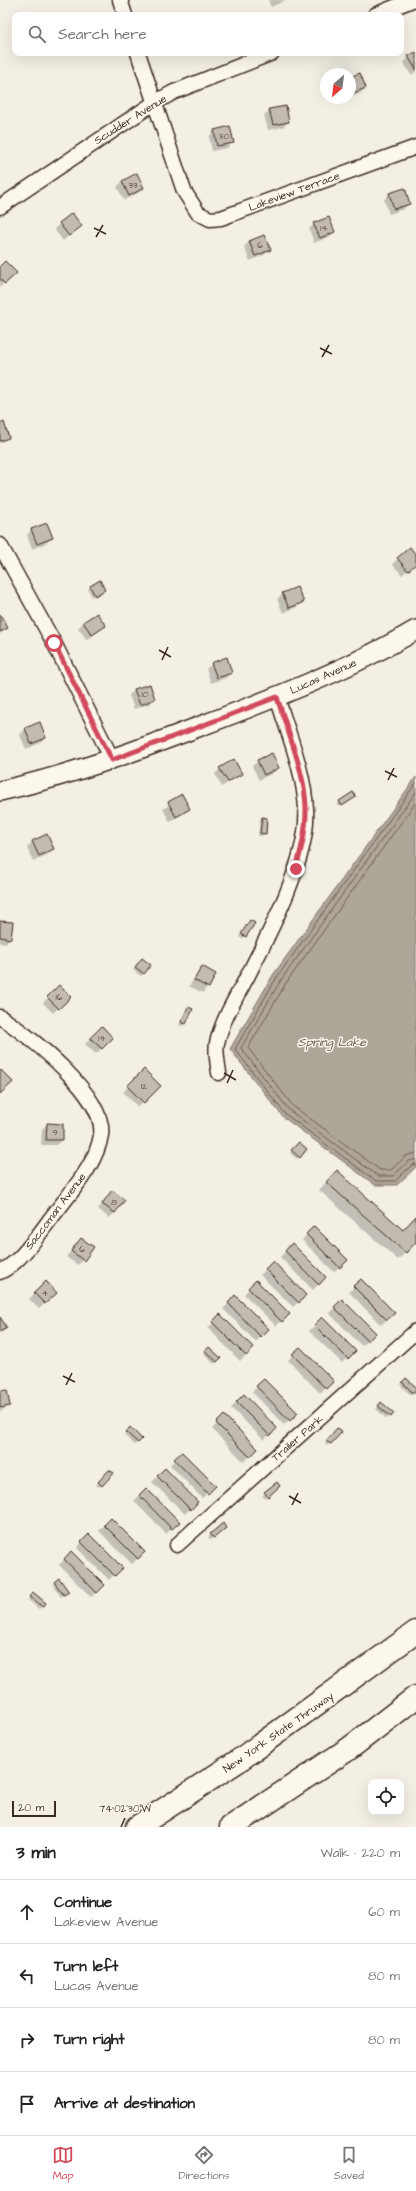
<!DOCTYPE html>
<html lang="en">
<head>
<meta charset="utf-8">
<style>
	body { margin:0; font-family:"Architects Daughter",sans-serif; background:#f6f6f6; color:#222 }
	.controls { position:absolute; right:12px; bottom:12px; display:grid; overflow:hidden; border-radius:8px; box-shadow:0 4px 16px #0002 }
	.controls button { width:36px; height:36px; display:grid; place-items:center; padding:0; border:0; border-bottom:1px solid #e0e0e0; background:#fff; color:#222; font:20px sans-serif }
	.compass { position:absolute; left:320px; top:68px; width:36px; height:36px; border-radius:50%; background:#fff; box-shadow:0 4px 16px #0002; rotate:208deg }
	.scale { position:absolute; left:12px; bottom:10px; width:44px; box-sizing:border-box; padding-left:4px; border:2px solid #3b2a1e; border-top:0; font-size:11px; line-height:14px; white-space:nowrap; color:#3b2a1e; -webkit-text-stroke:3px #fbf7ec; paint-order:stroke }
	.stop { position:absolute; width:12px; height:12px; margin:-9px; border:3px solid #d1495b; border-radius:50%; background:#fff }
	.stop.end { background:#d1495b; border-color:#fff; box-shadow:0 1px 4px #0008 }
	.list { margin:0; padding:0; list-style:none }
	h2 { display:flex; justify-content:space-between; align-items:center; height:52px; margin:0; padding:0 16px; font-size:17px }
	h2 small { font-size:13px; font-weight:400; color:#767676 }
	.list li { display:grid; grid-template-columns:26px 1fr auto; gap:12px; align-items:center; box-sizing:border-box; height:64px; padding:0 16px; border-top:1px solid #e0e0e0 }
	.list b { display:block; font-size:15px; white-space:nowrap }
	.list p { margin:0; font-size:13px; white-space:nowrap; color:#767676 }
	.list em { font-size:13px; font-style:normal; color:#767676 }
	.icon { flex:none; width:22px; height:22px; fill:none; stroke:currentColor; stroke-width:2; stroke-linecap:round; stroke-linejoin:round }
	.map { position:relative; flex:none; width:416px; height:1827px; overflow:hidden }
	.search { position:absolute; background:#fff; box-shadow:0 4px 16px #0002; left:12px; right:12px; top:12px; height:44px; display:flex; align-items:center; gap:10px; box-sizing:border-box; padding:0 14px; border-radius:8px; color:#767676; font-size:15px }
	.sheet { height:308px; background:#fff }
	nav { display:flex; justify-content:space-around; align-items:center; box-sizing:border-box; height:56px; border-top:1px solid #e0e0e0; background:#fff; font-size:11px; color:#767676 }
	nav a { display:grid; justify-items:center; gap:2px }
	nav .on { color:#d1495b }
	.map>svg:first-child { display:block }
</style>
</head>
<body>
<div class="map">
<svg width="416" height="1827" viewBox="0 0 416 1827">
	<rect width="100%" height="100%" fill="#f3efe4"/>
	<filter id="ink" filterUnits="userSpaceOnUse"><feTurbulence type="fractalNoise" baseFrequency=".025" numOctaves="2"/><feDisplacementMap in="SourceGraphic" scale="8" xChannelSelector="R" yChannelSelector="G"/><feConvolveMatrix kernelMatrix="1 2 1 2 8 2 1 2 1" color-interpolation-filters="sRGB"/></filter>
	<g filter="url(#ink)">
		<path fill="#afa69a" stroke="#817468" d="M416 777V1167L397 1185H375L283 1117 230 1049 273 975Z"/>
		<g fill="#0003">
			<path d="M268 0H286L271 7Z"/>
			<path d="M416 53V72L411 75 403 62Z"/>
			<path d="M359 74 365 88 360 93 350 97V78Z"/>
			<path d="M270 110 288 122 283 127 268 130 264 115Z"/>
			<path d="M214 131 233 142 227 148 212 151 209 137Z"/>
			<path d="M122 182 143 188 138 193 124 200 117 187Z"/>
			<path d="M389 194 409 203 404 209 389 214 384 200Z"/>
			<path d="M71 214 75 231 63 241 54 229Z"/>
			<path d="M314 224 334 232 329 237 314 243 309 229Z"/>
			<path d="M249 242 269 250 264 255 250 261 244 247Z"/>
			<path d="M0 267 10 278 0 287Z"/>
			<path d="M0 424 8 437 0 444Z"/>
			<path d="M32 529 52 538 46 543 32 549 27 535Z"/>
			<path d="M416 556V563L402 575 392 564 398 559Z"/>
			<path d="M99 582 104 590 92 597 88 589Z"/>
			<path d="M283 594 303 602 297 607 283 613 277 599Z"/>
			<path d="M0 615 7 628 0 634Z"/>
			<path d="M84 622 105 626 87 640 78 628Z"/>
			<path d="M212 664 231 672 226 678 211 683 206 669Z"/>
			<path d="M135 690 154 699 149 704 134 709 129 695Z"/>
			<path d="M39 724 45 737 40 743 26 749 20 735 25 729Z"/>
			<path d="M258 761 278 768 273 773 259 780 252 766Z"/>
			<path d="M220 769 241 774 222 787 215 774Z"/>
			<path d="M352 793V799L339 807 337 804Z"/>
			<path d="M182 796 189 809 170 822 163 809Z"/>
			<path d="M262 818 265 833 262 836H258L260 820Z"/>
			<path d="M46 836 53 849 47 855 33 861 27 848 32 842Z"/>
			<path d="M0 922 10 938 5 944 0 943Z"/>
			<path d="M248 924H253L242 939 239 937Z"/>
			<path d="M140 962 150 965 141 976 133 970Z"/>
			<path d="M202 967 215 974 203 993 189 986Z"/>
			<path d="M59 987 70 997 53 1013 43 1003Z"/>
			<path d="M188 1008 192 1010 183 1026 179 1025Z"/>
			<path d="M102 1028 112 1038 96 1054 85 1044Z"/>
			<path d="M144 1071 159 1086 138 1107 123 1092Z"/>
			<path d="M47 1124 62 1140 56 1145H41L42 1129Z"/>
			<path d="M299 1143 306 1149 297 1159 290 1153Z"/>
			<path d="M329 1179 402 1231 416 1217V1241L398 1260 319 1190Z"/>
			<path d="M112 1191 115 1213 109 1218 98 1209Z"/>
			<path d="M314 1227 346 1260 334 1272 302 1240Z"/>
			<path d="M81 1239 83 1260 78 1265 66 1257Z"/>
			<path d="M292 1245 325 1277 313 1290 280 1257Z"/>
			<path d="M273 1263 305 1295 293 1307 260 1275Z"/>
			<path d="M361 1280 393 1313 381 1325 349 1292Z"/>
			<path d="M46 1282 56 1293 39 1309 29 1299Z"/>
			<path d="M256 1282 288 1314 276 1326 244 1294Z"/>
			<path d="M235 1297 268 1329 256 1342 223 1309Z"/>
			<path d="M342 1301 374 1333 362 1346 329 1313Z"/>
			<path d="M220 1316 253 1348 240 1361 208 1328Z"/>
			<path d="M322 1319 354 1351 342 1363 309 1331Z"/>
			<path d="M209 1348 220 1358 214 1364 204 1354Z"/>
			<path d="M300 1348 332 1381 320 1393 288 1360Z"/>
			<path d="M264 1380 296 1413 284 1425 252 1392Z"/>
			<path d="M406 1380 416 1389 411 1395 400 1385Z"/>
			<path d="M0 1392 9 1406 0 1412V1409L4 1408V1406L0 1407Z"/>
			<path d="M244 1396 276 1428 264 1440 231 1408Z"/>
			<path d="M379 1406 393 1413 387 1419 376 1409Z"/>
			<path d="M224 1417 256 1449 244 1462 212 1429Z"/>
			<path d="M130 1429 140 1439 135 1445 124 1435Z"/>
			<path d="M337 1429 340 1432 327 1446 325 1444Z"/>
			<path d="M182 1453 214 1486 202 1498 170 1465Z"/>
			<path d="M165 1470 197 1502 185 1514 152 1482Z"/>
			<path d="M109 1471 112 1473 99 1487 96 1485Z"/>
			<path d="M277 1483V1488L265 1498 262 1496Z"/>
			<path d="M146 1489 179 1522 166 1534 134 1501Z"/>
			<path d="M111 1519 144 1552 132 1564 99 1531Z"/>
			<path d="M223 1530 211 1540 208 1537 211 1535Z"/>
			<path d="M89 1535 121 1568 109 1580 77 1548Z"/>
			<path d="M71 1552 104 1585 91 1597 59 1565Z"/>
			<path d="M55 1582 65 1594 61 1597 53 1585Z"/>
			<path d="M31 1596 45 1603 39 1609 28 1600Z"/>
		</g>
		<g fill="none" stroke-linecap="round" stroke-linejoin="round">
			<g stroke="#695c50" stroke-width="1">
				<path d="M416 783 277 977 235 1049 285 1114 376 1181H395L412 1165 416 1164"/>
				<path d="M416 792 281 980 241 1048 289 1110 378 1176H393L409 1161 416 1159"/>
				<path d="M416 802 286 983 248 1048 293 1106 380 1170H391L406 1156 416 1153"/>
			</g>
		</g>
		<g fill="#c3bbb0" stroke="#3b2a1e">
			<path d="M416 52V70L408 56Z"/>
			<path d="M360 73 366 88 351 94 350 77Z"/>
			<path d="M286 106 289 122 273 125 269 109Z"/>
			<path d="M230 126 234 143 217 146 214 130Z"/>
			<path d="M137 173 144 188 129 196 122 181Z"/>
			<path d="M405 188 410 204 394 209 389 193Z"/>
			<path d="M72 213 82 226 69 236 59 223Z"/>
			<path d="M329 217 335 232 320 238 313 223Z"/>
			<path d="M264 235 271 250 255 256 249 241Z"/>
			<path d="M5 261 17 273 5 284 0 279V266Z"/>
			<path d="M4 422 9 438 0 441V423Z"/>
			<path d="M47 523 53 538 37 544 31 529Z"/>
			<path d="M410 547 416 555V564L408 571 397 558Z"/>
			<path d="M100 580 105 590 95 596 90 586Z"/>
			<path d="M297 587 304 602 289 608 282 593Z"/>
			<path d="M97 613 106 626 92 635 83 622Z"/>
			<path d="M0 614 8 628 0 632Z"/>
			<path d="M227 657 232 673 217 678 211 663Z"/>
			<path d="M150 684 155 699 140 705 134 689Z"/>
			<path d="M40 722 46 738 31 744 25 728Z"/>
			<path d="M272 753 279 768 264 775 257 760Z"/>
			<path d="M234 759 242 774 228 782 219 768Z"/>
			<path d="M353 792 356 797 342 806 339 801Z"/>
			<path d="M182 794 190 809 176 817 168 802Z"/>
			<path d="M262 817 267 818 266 834 260 833Z"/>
			<path d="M47 834 54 849 39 856 32 841Z"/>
			<path d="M250 920 255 923 246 937 241 934Z"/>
			<path d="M0 921 13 922 11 939 0 937Z"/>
			<path d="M142 958 151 965 144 974 135 967Z"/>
			<path d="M202 966 216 974 209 988 194 980Z"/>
			<path d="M59 985 71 997 59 1009 47 997Z"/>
			<path d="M188 1007 193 1009 186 1024 181 1022Z"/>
			<path d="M102 1026 113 1038 102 1049 90 1038Z"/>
			<path d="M144 1069 161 1086 144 1103 127 1086Z"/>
			<path d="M1 1070 13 1082 0 1094V1071Z"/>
			<path d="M47 1123 63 1124V1140H46Z"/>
			<path d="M299 1142 307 1149 300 1158 291 1150Z"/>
			<path d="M337 1170 403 1230 416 1216V1242L406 1253 326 1182Z"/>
			<path d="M112 1190 125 1200 115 1213 102 1204Z"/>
			<path d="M314 1226 348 1260 340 1268 306 1234Z"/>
			<path d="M81 1238 94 1247 84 1261 71 1251Z"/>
			<path d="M292 1243 326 1277 319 1285 285 1251Z"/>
			<path d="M273 1261 306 1295 299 1303 265 1269Z"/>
			<path d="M361 1279 395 1313 387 1320 353 1286Z"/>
			<path d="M256 1280 290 1314 282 1322 248 1288Z"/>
			<path d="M46 1281 57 1293 45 1304 34 1293Z"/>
			<path d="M235 1295 269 1329 261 1337 228 1303Z"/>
			<path d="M342 1299 376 1333 368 1341 334 1307Z"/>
			<path d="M220 1314 254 1348 246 1356 212 1322Z"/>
			<path d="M0 1317 7 1328 0 1332Z"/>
			<path d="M322 1317 356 1351 348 1359 314 1325Z"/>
			<path d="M209 1347 221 1358 217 1362 205 1351Z"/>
			<path d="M300 1347 334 1381 326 1389 292 1354Z"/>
			<path d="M406 1378 416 1387 414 1394 402 1382Z"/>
			<path d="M264 1379 298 1413 290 1421 256 1386Z"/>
			<path d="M7 1390 10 1406 0 1408V1391Z"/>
			<path d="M244 1394 277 1428 270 1436 236 1402Z"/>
			<path d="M381 1402 394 1413 391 1417 378 1406Z"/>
			<path d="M224 1415 258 1449 250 1457 216 1423Z"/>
			<path d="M130 1427 142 1439 138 1443 126 1432Z"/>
			<path d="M337 1428 342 1432 331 1444 326 1441Z"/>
			<path d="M182 1452 216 1486 208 1494 174 1459Z"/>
			<path d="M165 1468 198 1502 191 1510 157 1476Z"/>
			<path d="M109 1470 114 1473 102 1486 98 1482Z"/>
			<path d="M277 1482 280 1486 268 1497 264 1492Z"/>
			<path d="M146 1488 180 1522 172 1529 139 1495Z"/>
			<path d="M111 1518 145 1552 138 1559 104 1525Z"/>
			<path d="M223 1523 226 1528 214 1538 210 1534Z"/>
			<path d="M89 1534 123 1568 115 1576 81 1542Z"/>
			<path d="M71 1551 105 1585 97 1593 64 1559Z"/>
			<path d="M59 1578 69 1592 64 1595 54 1582Z"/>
			<path d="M33 1592 46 1603 43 1607 29 1597Z"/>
		</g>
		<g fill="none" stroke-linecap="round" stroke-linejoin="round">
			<g stroke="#3b2a1e" stroke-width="17">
				<g id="street">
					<path d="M120 0 125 15"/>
					<path d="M375 15 412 0"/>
					<path d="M138 53 184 191 198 213 210 219 221 218 416 147"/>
					<path d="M0 207 154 103 174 92 272 53"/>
					<path d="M0 545 54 643 112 759"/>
					<path d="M0 1017C29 1035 107 1097 101 1135 97 1162 75 1187 59 1208 45 1225 33 1245 17 1260 12 1265 6 1269 0 1272"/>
					<path d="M219 1073C218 1064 215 1052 217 1043 222 1021 235 999 246 979 268 936 310 857 306 809 304 771 288 733 277 697"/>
					<path d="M177 1545 416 1331"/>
				</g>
			</g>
			<g stroke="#3b2a1e" stroke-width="22">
				<path id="secondary" d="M0 791C68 776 133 752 198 727 272 699 348 670 416 630"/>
			</g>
			<g stroke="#3b2a1e" stroke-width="25">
				<g id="highway">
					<path d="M137 1827 238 1761 416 1632"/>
					<path d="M231 1827 350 1748 416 1697"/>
				</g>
			</g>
			<use href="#street" stroke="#fbf7ec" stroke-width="14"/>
			<use href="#secondary" stroke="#fbf7ec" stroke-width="19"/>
			<use href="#highway" stroke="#fbf7ec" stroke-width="22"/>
		</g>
	</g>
	<g fill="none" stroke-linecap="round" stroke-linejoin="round" filter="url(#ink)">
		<path stroke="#d1495b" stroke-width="5" d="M54 643 112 760 277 697C287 730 307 778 306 811 306 831 301 850 296 869"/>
	</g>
	<path fill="none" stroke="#3b2a1e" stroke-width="1.5" d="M94 228 106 234M96 237 103 225M320 348 332 354M322 357 329 345M159 650 171 657M162 660 168 647M385 771 397 777M388 780 394 768M224 1073 236 1080M227 1083 233 1070M63 1376 75 1382M66 1385 72 1373M289 1496 301 1503M292 1505 298 1493M121 1827 125 1818"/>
	<g text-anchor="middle" stroke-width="3" stroke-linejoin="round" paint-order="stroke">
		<g font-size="9" fill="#5d4e42">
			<text x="224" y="139">30</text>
			<text x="133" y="188">33</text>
			<text x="324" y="231">14</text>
			<text x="260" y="248">6</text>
			<text x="145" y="697">10</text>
			<text x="59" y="1000">16</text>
			<text x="102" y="1041">14</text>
			<text x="144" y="1089">12</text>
			<text x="55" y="1135">9</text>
			<text x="114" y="1205">8</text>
			<text x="82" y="1252">6</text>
			<text x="45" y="1296">4</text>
		</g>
		<g font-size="11" fill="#3b2a1e" stroke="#fbf7ec">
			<text transform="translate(130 119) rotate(-32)" y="4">Scudder Avenue</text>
			<text transform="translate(294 191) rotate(-20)" y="4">Lakeview Terrace</text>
			<text transform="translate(323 676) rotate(-24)" y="4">Lucas Avenue</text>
			<text transform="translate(55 1211) rotate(-53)" y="4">Saccoman Avenue</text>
			<text transform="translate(297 1438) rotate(-41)" y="4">Trailer Park</text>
			<text transform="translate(278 1732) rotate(-35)" y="4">New York State Thruway</text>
		</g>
		<g font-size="12" font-style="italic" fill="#645549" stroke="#fbf7ec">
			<text x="332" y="1046">Spring Lake</text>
		</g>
	</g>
	<g font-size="10" text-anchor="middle" fill="#3b2a1e" stroke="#fbf7ec" stroke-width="3" stroke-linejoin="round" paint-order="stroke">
		<text x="125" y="1812">74°02'30"W</text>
	</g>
</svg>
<div class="controls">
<button><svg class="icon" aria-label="locate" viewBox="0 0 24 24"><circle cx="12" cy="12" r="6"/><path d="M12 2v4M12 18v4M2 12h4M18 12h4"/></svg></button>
</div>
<svg class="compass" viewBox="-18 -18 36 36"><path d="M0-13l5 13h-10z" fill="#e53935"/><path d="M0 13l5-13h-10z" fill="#767676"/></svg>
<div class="scale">20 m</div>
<div class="stop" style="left:54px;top:643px"></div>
<div class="stop end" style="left:296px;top:869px"></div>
<div class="search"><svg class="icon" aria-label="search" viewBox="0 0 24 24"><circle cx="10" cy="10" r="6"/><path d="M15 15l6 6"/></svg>Search here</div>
</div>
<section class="sheet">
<h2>3 min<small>Walk · 220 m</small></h2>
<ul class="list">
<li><svg class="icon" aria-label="ahead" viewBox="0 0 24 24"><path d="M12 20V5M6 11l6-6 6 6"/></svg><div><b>Continue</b><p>Lakeview Avenue</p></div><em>60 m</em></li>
<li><svg class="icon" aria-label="left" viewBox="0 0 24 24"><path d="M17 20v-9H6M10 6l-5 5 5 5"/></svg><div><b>Turn left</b><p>Lucas Avenue</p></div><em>80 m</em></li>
<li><svg class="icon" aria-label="right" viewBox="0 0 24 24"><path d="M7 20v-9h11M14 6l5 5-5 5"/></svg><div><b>Turn right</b></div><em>80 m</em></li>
<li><svg class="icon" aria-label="arrive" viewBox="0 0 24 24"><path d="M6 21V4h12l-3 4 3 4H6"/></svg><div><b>Arrive at destination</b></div></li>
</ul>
</section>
<nav>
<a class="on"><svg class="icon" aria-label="map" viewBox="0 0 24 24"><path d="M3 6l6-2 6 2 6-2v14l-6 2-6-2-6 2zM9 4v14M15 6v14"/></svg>Map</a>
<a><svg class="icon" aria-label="directions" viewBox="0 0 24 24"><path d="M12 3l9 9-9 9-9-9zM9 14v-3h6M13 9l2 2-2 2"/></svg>Directions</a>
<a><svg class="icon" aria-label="saved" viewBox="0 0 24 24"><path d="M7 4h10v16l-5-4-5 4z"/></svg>Saved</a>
</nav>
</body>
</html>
